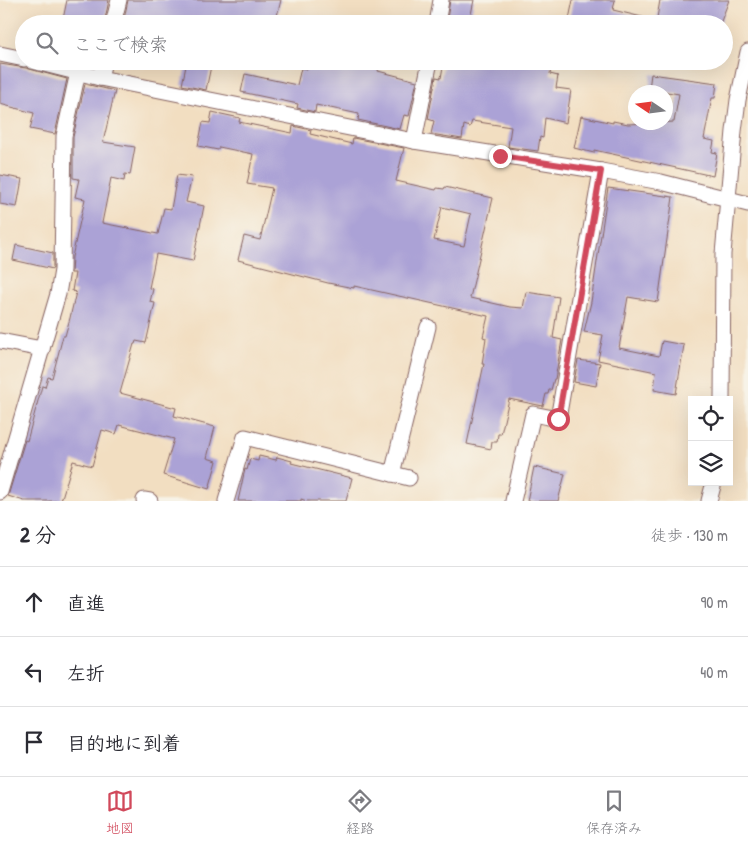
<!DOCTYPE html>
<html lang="ja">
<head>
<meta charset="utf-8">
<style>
	body { margin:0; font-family:"Patrick Hand","Klee One",sans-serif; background:#f7f7f7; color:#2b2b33 }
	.controls { position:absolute; right:15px; bottom:15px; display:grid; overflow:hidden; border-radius:0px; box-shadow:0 5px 20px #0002 }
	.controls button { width:45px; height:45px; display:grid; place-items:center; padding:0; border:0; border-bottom:1px solid #e1e1e2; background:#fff; color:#2b2b33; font:25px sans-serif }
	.compass { position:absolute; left:628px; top:85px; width:45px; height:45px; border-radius:50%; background:#fff; box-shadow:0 5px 20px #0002; rotate:283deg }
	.stop { position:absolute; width:15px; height:15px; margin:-11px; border:4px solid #d1495b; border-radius:50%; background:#fff }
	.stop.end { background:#d1495b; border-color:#fff; box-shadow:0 1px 5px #0008 }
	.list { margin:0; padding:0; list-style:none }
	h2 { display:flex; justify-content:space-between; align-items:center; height:65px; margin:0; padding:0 20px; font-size:21px }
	h2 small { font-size:16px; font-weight:400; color:#7c7c81 }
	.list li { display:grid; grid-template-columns:32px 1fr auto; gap:15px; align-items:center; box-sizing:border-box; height:70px; padding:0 20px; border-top:1px solid #e1e1e2 }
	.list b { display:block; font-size:19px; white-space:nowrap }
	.list em { font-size:16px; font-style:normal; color:#7c7c81 }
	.icon { flex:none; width:28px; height:28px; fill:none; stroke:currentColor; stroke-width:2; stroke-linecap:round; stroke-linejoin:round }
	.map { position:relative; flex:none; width:748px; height:501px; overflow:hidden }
	.search { position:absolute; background:#fff; box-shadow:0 5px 20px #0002; left:15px; right:15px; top:15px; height:55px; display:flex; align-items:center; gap:12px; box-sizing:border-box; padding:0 18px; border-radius:28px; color:#7c7c81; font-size:19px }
	.sheet { height:275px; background:#fff }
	nav { display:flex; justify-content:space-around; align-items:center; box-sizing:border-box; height:70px; border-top:1px solid #e1e1e2; background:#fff; font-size:14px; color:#7c7c81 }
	nav a { display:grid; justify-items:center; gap:2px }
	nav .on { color:#d1495b }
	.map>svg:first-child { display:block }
</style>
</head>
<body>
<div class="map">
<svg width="748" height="501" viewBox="0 0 748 501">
	<rect width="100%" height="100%" fill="#f7f3e8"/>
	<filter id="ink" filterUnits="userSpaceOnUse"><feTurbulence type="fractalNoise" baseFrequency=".02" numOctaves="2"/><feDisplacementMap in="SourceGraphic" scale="10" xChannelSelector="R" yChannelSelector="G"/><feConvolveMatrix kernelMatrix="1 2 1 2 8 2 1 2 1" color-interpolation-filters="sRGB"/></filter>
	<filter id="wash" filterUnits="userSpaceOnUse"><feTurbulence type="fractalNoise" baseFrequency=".0096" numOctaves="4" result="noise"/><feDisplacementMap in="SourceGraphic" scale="20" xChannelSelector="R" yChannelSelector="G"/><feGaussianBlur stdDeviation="1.12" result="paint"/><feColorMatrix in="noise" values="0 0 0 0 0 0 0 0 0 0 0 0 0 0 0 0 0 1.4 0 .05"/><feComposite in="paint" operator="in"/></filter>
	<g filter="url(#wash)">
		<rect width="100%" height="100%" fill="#f2dec1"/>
		<g id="blocks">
			<g fill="#aba2d6" fill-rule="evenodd">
				<path d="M67 0H109L104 24H62Z"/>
				<path d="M128 0H281L275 24 237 15 235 24H123Z"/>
				<path d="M450 0H474L469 24 447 19Z"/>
				<path d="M573 0H615L613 10 646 18 645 24H568Z"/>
				<path d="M660 0H729L720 24H656Z"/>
				<path d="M187 61H212L206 90 182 85Z"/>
				<path d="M308 61H333L361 67 362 61H380L378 71 417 81 409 116 404 115 400 129 358 120 359 114 316 105 315 112 297 108 298 104 241 92 245 74 297 85 301 68 307 69Z"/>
				<path d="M444 61H552L550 74 558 76 556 88 571 90 566 123 545 118 543 138 540 137 538 151 508 147 511 127 472 121 470 127 464 125 462 139 431 134 434 121 428 119 436 77 441 78Z"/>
				<path d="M0 64 26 68 67 79 55 134 30 129 34 113 0 104Z"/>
				<path d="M651 74 717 83 715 98H712L704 139 714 141 712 152 717 153 713 176 594 150V153L574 148 581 116 613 123V121L628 124 674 122 679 94 649 89Z"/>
				<path d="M85 84 115 91 103 142 135 147 130 175 125 174 124 181 111 178 102 223 158 234 164 208 171 209 177 175 192 177 186 202 204 206 193 261 156 254 149 288 153 289 150 302 155 303 146 343 136 341 135 344H134L120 393 176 408 174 416 215 427 207 458 217 461 209 489 163 475 174 439 119 425 116 434 102 430 92 466 73 461 61 501H24L8 496 25 440 27 441 42 386 45 387 48 377 52 378 63 336H65L70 318 76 292 72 291 75 273H71L72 257 85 199 75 197 79 179 73 178V137Z"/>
				<path d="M212 112 240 118 239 122 292 133 293 126 311 130 310 134 352 144 353 138 404 148 396 181 436 190 437 188 444 189 445 187 493 198 470 298 510 307 523 308 526 292 559 297 553 338 562 340 555 379H554L551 390H549L548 394H546L543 406 509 399 501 434H498L497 442H492L491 449 467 444 484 364H482L486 338 483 337 488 316 354 286V288L328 283 238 260 244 236 260 240 272 188 247 184 253 154 219 147 218 150 198 146 203 122 210 123ZM442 207 471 214 464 246 434 240Z"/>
				<path d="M0 175 22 179 17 207 0 204Z"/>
				<path d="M608 188 673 197 658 302 628 297 619 348 659 356 662 341 684 345 676 394 654 390 656 372 598 360 603 335 584 332 591 302Z"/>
				<path d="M16 245 53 253V269L13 260Z"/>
				<path d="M578 360 600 363 596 386 574 382Z"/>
				<path d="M259 456 276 460 277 457 292 461 291 463 352 478 346 501H307L301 499V501H238L245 469 247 470 250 459 258 461Z"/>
				<path d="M534 467 565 474 558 501H527Z"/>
			</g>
		</g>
	</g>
	<g filter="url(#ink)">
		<use href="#blocks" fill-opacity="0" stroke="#856260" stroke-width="1"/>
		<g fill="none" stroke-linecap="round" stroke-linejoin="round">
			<g stroke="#856260" stroke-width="17">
				<g id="minor">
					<path d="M113 24 119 0"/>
					<path d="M437 24 441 0"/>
					<path d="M0 54 24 59"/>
					<path d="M32 61 100 78 414 141 601 171 661 182 748 204"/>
					<path d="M100 78 104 61"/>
					<path d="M414 141 430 61"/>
					<path d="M0 341 42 349"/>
					<path d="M722 400 723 254 734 131 738 100 748 52"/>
					<path d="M392 474 428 327"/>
					<path d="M0 492 58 294 62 270 64 136 78 72"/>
					<path d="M144 500 150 501"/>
					<path d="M226 501 245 437 409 478"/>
					<path d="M513 501 533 414 558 419 601 171"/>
					<path d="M709 501 714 482"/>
				</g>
			</g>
			<use href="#minor" stroke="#fff" stroke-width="15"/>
		</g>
	</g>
	<g fill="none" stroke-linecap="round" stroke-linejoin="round" filter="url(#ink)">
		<path stroke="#d1495b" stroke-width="6" d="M500 156 601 171 558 419"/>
	</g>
</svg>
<div class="controls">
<button><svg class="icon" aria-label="locate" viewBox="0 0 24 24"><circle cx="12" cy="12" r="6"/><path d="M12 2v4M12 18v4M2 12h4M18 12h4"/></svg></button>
<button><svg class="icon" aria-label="layers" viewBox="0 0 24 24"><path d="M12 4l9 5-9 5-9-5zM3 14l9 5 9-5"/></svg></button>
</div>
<svg class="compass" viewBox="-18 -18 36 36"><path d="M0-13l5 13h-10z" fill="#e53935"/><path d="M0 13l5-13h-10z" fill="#7c7c81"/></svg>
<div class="stop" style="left:558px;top:419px"></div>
<div class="stop end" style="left:500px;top:156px"></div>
<div class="search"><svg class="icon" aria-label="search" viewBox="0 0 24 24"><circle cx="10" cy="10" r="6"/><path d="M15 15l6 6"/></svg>ここで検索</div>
</div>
<section class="sheet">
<h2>2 分<small>徒歩 · 130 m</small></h2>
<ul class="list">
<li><svg class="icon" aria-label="ahead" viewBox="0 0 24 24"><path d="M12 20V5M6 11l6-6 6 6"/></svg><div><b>直進</b></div><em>90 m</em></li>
<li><svg class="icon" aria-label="left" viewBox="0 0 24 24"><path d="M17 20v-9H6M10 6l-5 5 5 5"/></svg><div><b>左折</b></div><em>40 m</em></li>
<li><svg class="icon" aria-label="arrive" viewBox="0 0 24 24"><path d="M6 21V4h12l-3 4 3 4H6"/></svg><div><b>目的地に到着</b></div></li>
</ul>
</section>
<nav>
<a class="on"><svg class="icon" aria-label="map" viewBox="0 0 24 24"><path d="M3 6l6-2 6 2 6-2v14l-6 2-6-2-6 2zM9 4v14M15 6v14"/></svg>地図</a>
<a><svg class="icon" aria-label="directions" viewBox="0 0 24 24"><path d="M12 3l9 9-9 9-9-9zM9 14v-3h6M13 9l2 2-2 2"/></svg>経路</a>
<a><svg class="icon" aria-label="saved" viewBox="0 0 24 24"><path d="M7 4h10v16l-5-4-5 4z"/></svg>保存済み</a>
</nav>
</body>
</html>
